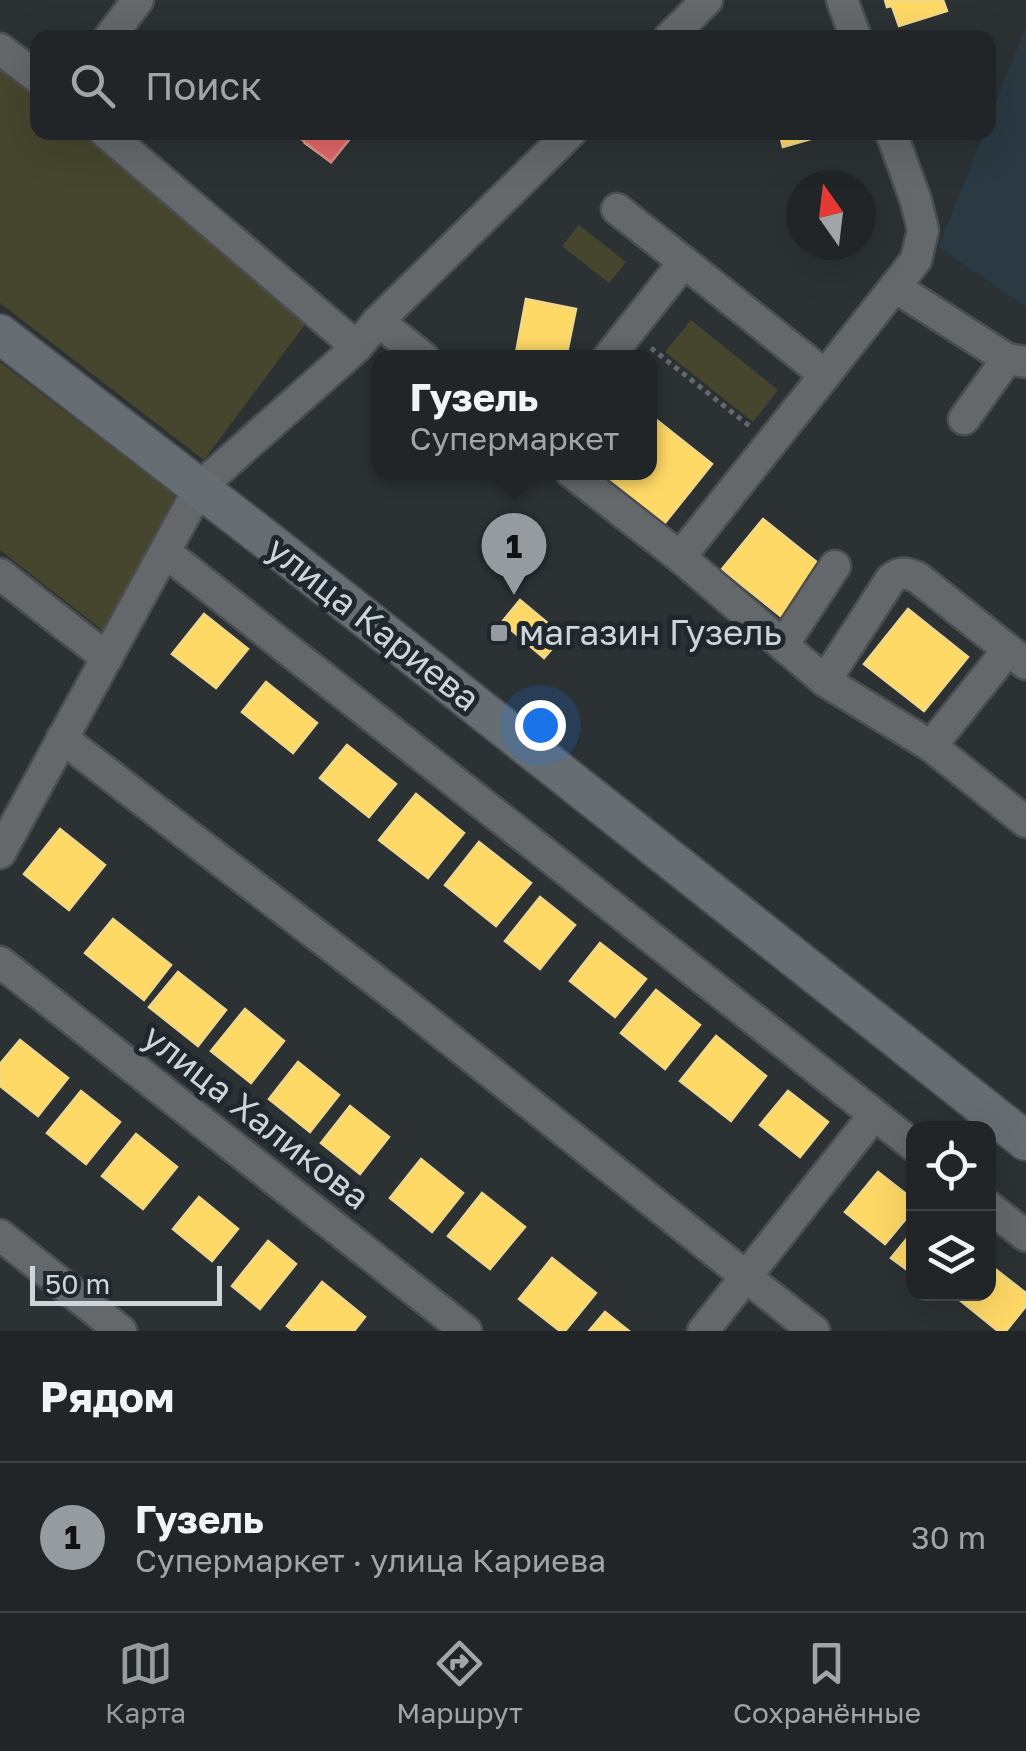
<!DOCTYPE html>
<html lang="ru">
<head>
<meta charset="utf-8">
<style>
	body { margin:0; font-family:"Golos Text",sans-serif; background:#292d2f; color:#f1f3f6 }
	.controls { position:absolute; right:30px; bottom:30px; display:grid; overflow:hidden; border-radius:20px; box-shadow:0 10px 40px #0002 }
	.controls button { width:90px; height:90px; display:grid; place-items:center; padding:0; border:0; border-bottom:2px solid #3e4244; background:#212527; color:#f1f3f6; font:50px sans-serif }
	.compass { position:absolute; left:786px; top:170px; width:90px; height:90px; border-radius:50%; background:#212527; box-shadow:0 10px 40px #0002; rotate:346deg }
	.scale { position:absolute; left:30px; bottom:25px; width:192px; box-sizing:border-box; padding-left:10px; border:5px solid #ced4d8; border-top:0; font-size:28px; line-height:35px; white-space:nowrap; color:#ced4d8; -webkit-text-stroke:8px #1f282e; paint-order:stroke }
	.you { position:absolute; left:540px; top:725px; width:35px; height:35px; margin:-25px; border:8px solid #fff; border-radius:50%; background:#1a73e8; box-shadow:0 0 0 15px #1a73e833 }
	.badge { display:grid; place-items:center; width:65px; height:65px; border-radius:50%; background:#959b9f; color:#111; font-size:32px; font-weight:700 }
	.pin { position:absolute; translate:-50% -82px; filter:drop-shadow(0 2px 5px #0008) }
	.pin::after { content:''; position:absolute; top:52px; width:35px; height:30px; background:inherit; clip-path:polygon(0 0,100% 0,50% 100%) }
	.popup { position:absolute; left:372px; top:350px; width:285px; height:130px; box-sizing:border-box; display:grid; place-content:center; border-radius:20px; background:#212527; filter:drop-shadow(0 2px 8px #0005); font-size:32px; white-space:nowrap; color:#a2a5a7 }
	.popup b { font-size:38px; color:#f1f3f6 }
	.popup::after { content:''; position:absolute; left:50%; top:100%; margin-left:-20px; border:20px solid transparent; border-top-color:#212527 }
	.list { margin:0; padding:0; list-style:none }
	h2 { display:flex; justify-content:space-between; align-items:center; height:130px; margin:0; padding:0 40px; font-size:42px }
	h2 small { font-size:32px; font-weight:400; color:#a2a5a7 }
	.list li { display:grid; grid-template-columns:65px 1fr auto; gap:30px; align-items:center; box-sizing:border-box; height:150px; padding:0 40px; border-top:2px solid #3e4244 }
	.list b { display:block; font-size:38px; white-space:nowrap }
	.list p { margin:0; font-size:32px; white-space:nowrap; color:#a2a5a7 }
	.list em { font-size:32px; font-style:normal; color:#a2a5a7 }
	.icon { flex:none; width:55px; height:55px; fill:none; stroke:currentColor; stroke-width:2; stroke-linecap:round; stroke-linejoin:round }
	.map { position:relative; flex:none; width:1026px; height:1331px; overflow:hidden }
	.search { position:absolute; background:#212527; box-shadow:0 10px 40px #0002; left:30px; right:30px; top:30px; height:110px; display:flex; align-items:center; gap:25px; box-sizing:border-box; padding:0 35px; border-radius:20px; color:#a2a5a7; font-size:38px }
	.sheet { height:280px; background:#212527 }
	nav { display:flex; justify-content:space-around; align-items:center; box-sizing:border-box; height:140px; border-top:2px solid #3e4244; background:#212527; font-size:28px; color:#a2a5a7 }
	nav a { display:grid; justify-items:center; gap:5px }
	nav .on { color:#959b9f }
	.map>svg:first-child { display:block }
</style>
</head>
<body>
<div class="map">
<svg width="1026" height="1331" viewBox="0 0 1026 1331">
	<rect width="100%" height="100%" fill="#2c3134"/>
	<path fill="#2a3942" d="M1026 26V307L938 247 984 133 988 132 989 120Z"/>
	<g fill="#46462e">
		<path d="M0 64 37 92 38 132 92 133 321 303 204 460 0 303Z"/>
		<path d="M579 225 626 262 609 283 562 246Z"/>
		<path d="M691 320 778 390 753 422 665 352Z"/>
		<path d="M0 362 175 495 106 633 0 550Z"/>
	</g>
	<g fill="#ffd966" stroke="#f0d888" stroke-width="2.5">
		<path d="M885 0H943L947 11 899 26 892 6 887 7Z"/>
		<path d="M319 132H355L331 162 305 143Z"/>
		<path d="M779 132H828V134L783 147Z"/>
		<path d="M526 299 576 309 566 358H515Z"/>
		<path d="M649 414 712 464 664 524 599 472H649Z"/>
		<path d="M763 519 824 568 783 618 722 569Z"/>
		<path d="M520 600 563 636 544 658 502 622Z"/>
		<path d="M908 609 968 657 924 711 864 664Z"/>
		<path d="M204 614 248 649 216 688 172 654Z"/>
		<path d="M266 682 317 723 293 753 242 712Z"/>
		<path d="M347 745 396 784 369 817 320 778Z"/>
		<path d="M416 794 464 833 428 878 379 840Z"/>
		<path d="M60 829 105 865 69 910 24 874Z"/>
		<path d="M479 842 531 883 496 926 445 885Z"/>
		<path d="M540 897 575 925 540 969 505 941Z"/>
		<path d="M113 919 171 965 144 1000 85 953Z"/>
		<path d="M600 943 646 979 615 1017 570 981Z"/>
		<path d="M178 972 226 1010 198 1046 149 1007Z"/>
		<path d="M656 990 700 1025 665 1069 621 1033Z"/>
		<path d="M245 1009 284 1041 251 1083 211 1051Z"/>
		<path d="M716 1036 766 1076 731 1121 680 1081Z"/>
		<path d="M20 1040 68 1078 38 1116 0 1086V1064Z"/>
		<path d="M298 1062 339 1095 310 1132 269 1099Z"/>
		<path d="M81 1091 120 1122 86 1164 47 1133Z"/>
		<path d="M788 1091 828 1122 800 1157 760 1125Z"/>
		<path d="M350 1106 389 1137 360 1174 321 1143Z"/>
		<path d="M136 1134 177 1167 143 1209 102 1176Z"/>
		<path d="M421 1159 463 1193 432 1232 390 1198Z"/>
		<path d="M878 1172 914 1200V1209L885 1244 845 1212Z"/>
		<path d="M482 1193 525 1227 490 1269 448 1236Z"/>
		<path d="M199 1197 238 1229 212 1261 173 1229Z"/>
		<path d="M914 1230V1275L891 1258Z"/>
		<path d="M268 1241 296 1264 260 1309 232 1286Z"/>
		<path d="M552 1258 596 1293 565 1331H560L519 1299Z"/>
		<path d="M990 1265 1026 1293V1306L1006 1331H998L961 1301 967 1294H988Z"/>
		<path d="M322 1282 365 1317 354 1331H293L287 1326Z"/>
		<path d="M605 1312 629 1331H589Z"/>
	</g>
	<path fill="#e06666" stroke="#db8788" stroke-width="2.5" d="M292 132H355L331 162Z"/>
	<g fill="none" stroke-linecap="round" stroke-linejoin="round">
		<g stroke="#4a4e51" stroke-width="35">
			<g id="minor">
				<path d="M842 0 856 38"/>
				<path d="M109 38 138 0"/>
				<path d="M669 38 707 0"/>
				<path d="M0 49 38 78"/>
				<path d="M105 132 357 347"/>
				<path d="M684 262 825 375 916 260 923 230 916 201 891 132"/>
				<path d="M895 287 1007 359 1026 362"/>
				<path d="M378 321 424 358"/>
				<path d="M608 358 684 262 617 209"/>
				<path d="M964 419 1007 359"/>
				<path d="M571 472 680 557 825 681 931 746 1026 822"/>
				<path d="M165 552 914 1146"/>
				<path d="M680 557 825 375"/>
				<path d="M0 574 107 658"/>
				<path d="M783 645 835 566"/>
				<path d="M825 681 891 579C901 571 906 573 917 577L1026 664"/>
				<path d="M62 738 397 997 814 1331"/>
				<path d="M931 746 1008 650"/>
				<path d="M0 853 200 487 357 347 378 321 571 132"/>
				<path d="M0 962 466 1331"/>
				<path d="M988 1206 1026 1236"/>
				<path d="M0 1235 121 1331"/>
				<path d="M703 1331 874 1115"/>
			</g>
		</g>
		<g stroke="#4a4e51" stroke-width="42">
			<path id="major" d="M0 334 268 541 1026 1141"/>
		</g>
		<path stroke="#65696b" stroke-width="5" stroke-dasharray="5 5" stroke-linecap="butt" d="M651 348 752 428"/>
		<use href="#minor" stroke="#64686b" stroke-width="30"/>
		<use href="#major" stroke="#666e74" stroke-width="38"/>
	</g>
	<rect fill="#959b9f" stroke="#1f282e" stroke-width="4" x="489" y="623" width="20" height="20" rx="5"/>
	<g text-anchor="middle" stroke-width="10" stroke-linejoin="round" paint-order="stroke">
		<g font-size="35" fill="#ced4d8" stroke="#1f282e">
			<text transform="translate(373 624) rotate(38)" y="12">улица Кариева</text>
			<text transform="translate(256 1117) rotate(38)" y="12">улица Халикова</text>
		</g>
		<g font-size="35" fill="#ced4d8" stroke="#1f282e" text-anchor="start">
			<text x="519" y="645">магазин Гузель</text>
		</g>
	</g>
</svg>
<div class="controls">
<button><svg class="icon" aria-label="locate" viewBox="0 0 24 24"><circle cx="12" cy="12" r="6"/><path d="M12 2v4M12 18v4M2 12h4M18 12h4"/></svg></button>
<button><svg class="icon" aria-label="layers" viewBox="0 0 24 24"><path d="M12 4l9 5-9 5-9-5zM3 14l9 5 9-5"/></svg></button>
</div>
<svg class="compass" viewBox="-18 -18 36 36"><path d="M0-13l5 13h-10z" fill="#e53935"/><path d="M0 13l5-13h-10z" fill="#a2a5a7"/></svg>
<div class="scale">50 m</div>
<div class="you"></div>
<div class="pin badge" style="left:514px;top:595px">1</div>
<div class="popup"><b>Гузель</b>Супермаркет</div>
<div class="search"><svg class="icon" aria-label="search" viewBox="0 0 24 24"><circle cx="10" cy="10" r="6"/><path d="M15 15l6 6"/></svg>Поиск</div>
</div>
<section class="sheet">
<h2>Рядом<small></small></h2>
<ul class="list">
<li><span class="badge">1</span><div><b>Гузель</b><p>Супермаркет · улица Кариева</p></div><em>30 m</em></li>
</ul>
</section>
<nav>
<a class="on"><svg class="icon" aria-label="map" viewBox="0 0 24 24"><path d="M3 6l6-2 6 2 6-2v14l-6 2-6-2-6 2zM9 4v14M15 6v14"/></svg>Карта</a>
<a><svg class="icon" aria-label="directions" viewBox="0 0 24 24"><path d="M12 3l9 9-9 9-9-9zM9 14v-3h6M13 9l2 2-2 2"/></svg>Маршрут</a>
<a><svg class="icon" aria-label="saved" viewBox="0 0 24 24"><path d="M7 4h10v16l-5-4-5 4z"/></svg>Сохранённые</a>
</nav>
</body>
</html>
